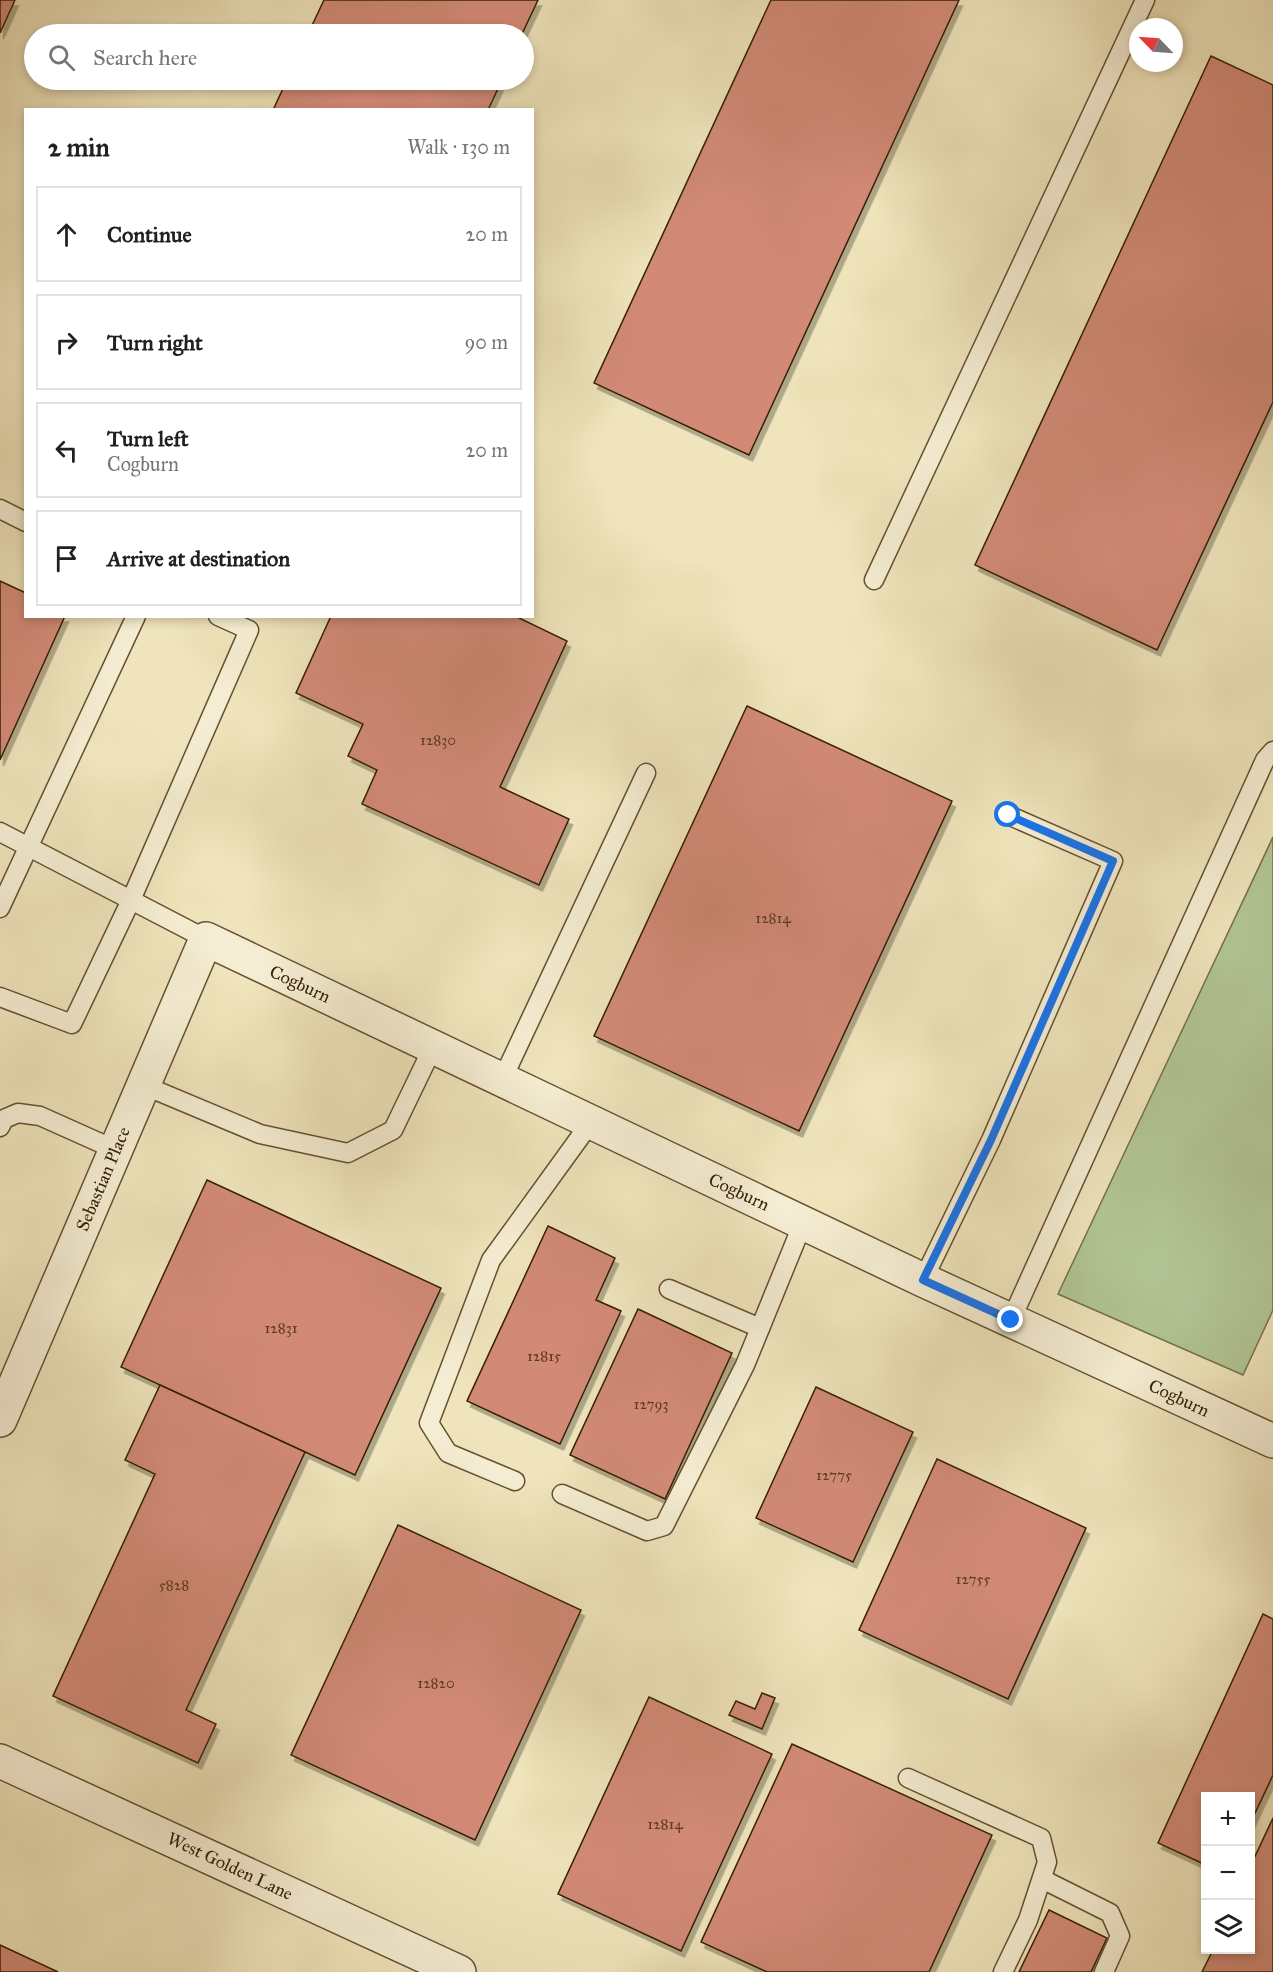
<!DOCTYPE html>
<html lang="en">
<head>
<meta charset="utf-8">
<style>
	body { margin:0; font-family:"IM FELL Great Primer",serif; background:#f2f2f2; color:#202124 }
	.controls { position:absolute; right:18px; bottom:18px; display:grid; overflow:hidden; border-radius:0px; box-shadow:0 3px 9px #0003 }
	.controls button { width:54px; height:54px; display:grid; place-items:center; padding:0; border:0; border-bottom:2px solid #e0e0e0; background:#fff; color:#202124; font:30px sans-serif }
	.compass { position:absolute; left:1129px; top:18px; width:54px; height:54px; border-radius:50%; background:#fff; box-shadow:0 3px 9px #0003; rotate:295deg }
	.stop { position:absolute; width:18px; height:18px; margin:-14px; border:4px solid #1a73e8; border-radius:50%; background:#fff }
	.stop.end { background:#1a73e8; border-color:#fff; box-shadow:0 2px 6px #0008 }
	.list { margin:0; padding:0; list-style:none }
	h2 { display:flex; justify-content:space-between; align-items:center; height:78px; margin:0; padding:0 24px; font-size:26px }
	h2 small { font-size:20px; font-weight:400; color:#757577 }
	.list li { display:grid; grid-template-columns:39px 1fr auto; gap:18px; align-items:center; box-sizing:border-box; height:96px; margin:0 12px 12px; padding:0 12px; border:2px solid #e0e0e0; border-radius:0px }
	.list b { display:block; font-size:22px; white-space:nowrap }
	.list p { margin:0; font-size:20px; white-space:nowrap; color:#757577 }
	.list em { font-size:20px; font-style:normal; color:#757577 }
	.icon { flex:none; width:33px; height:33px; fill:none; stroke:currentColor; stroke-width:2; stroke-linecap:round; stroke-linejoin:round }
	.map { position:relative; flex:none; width:1273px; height:1972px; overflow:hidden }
	.search { position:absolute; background:#fff; box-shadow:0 3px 9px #0003; left:24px; top:24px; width:510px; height:66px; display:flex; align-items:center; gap:15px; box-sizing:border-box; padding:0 21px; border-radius:33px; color:#757577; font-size:22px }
	.panel { position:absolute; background:#fff; box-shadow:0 3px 9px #0003; left:24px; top:108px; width:510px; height:510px; border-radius:0px }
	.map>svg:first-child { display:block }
</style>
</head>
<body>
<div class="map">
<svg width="1273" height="1972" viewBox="0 0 1273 1972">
	<defs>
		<filter id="shadow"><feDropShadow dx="3.5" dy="6" stdDeviation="0" flood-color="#0004"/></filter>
	</defs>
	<rect width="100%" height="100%" fill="#efe4bb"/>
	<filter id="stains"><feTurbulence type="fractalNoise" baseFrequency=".00333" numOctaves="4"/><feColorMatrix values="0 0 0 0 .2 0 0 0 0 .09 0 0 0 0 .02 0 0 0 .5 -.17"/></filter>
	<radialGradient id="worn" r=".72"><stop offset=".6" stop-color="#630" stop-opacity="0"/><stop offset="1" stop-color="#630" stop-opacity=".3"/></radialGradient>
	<path fill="#b2c595" stroke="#74724a" stroke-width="1.5" d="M1273 837V1310L1243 1375 1058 1294Z"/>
	<g fill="#d28a77" stroke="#352000" stroke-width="1.5" filter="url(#shadow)">
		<path d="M0 0H15L0 33Z"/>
		<path d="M324 0H538L522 34H308Z"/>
		<path d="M771 0H959L749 455 594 383Z"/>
		<path d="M1211 56 1273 85V402L1157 650 975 565Z"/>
		<path d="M287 80H502L488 110H273Z"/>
		<path d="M0 581 26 593V616H65L0 760Z"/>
		<path d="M331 616H515L567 641 500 787 569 819 539 885 362 804 377 770 348 756 363 724 296 693Z"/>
		<path d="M747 706 952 801 799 1131 594 1036Z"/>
		<path d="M207 1180 441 1288 355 1475 121 1367Z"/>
		<path d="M548 1226 615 1258 596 1300 621 1311 560 1444 467 1401Z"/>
		<path d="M638 1309 732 1353 665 1499 570 1455Z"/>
		<path d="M160 1385 305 1452 186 1710 216 1724 198 1763 53 1696 155 1474 125 1460Z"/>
		<path d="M816 1387 913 1432 853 1562 756 1518Z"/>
		<path d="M937 1459 1086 1528 1008 1699 859 1630Z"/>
		<path d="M398 1525 581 1610 475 1840 291 1755Z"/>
		<path d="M1263 1614 1273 1619V1775L1250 1824V1796H1206V1865L1158 1843Z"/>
		<path d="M762 1693 775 1698 762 1729 729 1715 736 1701 755 1709Z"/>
		<path d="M649 1697 772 1754 681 1951 558 1894Z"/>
		<path d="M792 1744 992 1835 929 1972H767L701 1942Z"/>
		<path d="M1273 1818V1972H1202L1213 1950H1250V1867Z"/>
		<path d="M1049 1910 1107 1938 1091 1972H1019Z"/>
		<path d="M0 1945 58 1972H0Z"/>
	</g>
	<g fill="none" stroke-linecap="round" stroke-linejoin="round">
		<g stroke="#64512f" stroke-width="21">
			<g id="lane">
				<path d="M0 509 26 522"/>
				<path d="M874 580 1145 0"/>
				<path d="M0 832 206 939"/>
				<path d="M0 908 136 616"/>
				<path d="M0 997 72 1024 131 900 249 630 218 616"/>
				<path d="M502 1080 646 773"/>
				<path d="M143 1085 260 1134 348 1153 393 1130 433 1047"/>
				<path d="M0 1127 4 1119 18 1113 40 1116 116 1150"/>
				<path d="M923 1280 991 1140 1113 861 1008 815"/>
				<path d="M669 1289 760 1328"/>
				<path d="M1011 1320 1265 760 1273 751"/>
				<path d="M515 1481 448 1453 429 1423 491 1260 591 1122"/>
				<path d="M562 1494 647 1531 664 1526 745 1365 803 1223"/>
				<path d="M908 1778 1041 1838 1047 1862 1028 1920 1003 1972"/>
				<path d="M1042 1879 1110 1913 1120 1936 1104 1972"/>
			</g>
		</g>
		<g stroke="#64512f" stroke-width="36">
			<g id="street">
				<path d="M0 1420 206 939 923 1280 1273 1441"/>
				<path d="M0 1761 459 1972"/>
			</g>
		</g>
		<use href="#lane" stroke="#f5edd3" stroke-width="18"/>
		<use href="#street" stroke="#f5edd3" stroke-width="33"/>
	</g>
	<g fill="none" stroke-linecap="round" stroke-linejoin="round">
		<path stroke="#1a73e8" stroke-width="8" d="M1008 815 1113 861 991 1140 923 1280 1011 1320"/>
	</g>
	<g text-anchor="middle" stroke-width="5" stroke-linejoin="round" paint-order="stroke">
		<g font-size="15" fill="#5c3a1e">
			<text x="438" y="745">12830</text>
			<text x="773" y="923">12814</text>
			<text x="281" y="1333">12831</text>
			<text x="544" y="1361">12815</text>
			<text x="651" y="1409">12793</text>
			<text x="834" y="1480">12775</text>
			<text x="973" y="1584">12755</text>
			<text x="174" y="1590">5828</text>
			<text x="436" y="1688">12820</text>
			<text x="665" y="1829">12814</text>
		</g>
		<g font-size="18" fill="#352000" stroke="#f5edd3">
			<text transform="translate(300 984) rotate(25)" y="6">Cogburn</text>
			<text transform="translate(103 1179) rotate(-67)" y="6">Sebastian Place</text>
			<text transform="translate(739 1192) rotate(25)" y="6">Cogburn</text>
			<text transform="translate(1179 1398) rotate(25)" y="6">Cogburn</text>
			<text transform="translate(230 1866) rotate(25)" y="6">West Golden Lane</text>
		</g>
	</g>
	<rect width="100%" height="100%" filter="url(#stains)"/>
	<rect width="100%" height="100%" fill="url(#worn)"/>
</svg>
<div class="controls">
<button>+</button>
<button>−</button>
<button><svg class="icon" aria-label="layers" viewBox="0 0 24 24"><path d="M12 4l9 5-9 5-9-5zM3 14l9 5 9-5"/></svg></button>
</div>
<svg class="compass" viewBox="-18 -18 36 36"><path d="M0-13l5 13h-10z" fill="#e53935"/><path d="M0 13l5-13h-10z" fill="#757577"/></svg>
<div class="stop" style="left:1008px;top:815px"></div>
<div class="stop end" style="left:1011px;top:1320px"></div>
<div class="search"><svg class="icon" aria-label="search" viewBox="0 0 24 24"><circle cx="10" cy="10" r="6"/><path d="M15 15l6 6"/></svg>Search here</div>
<section class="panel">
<h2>2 min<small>Walk · 130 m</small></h2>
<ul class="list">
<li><svg class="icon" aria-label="ahead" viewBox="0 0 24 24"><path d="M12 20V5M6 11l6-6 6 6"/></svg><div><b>Continue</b></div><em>20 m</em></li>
<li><svg class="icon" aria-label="right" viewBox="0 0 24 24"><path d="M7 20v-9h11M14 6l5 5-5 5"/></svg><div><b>Turn right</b></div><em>90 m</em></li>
<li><svg class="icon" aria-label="left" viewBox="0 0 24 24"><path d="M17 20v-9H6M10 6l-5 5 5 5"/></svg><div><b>Turn left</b><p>Cogburn</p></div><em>20 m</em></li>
<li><svg class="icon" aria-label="arrive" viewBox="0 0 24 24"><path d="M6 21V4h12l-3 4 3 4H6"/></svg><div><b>Arrive at destination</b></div></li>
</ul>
</section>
</div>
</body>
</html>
